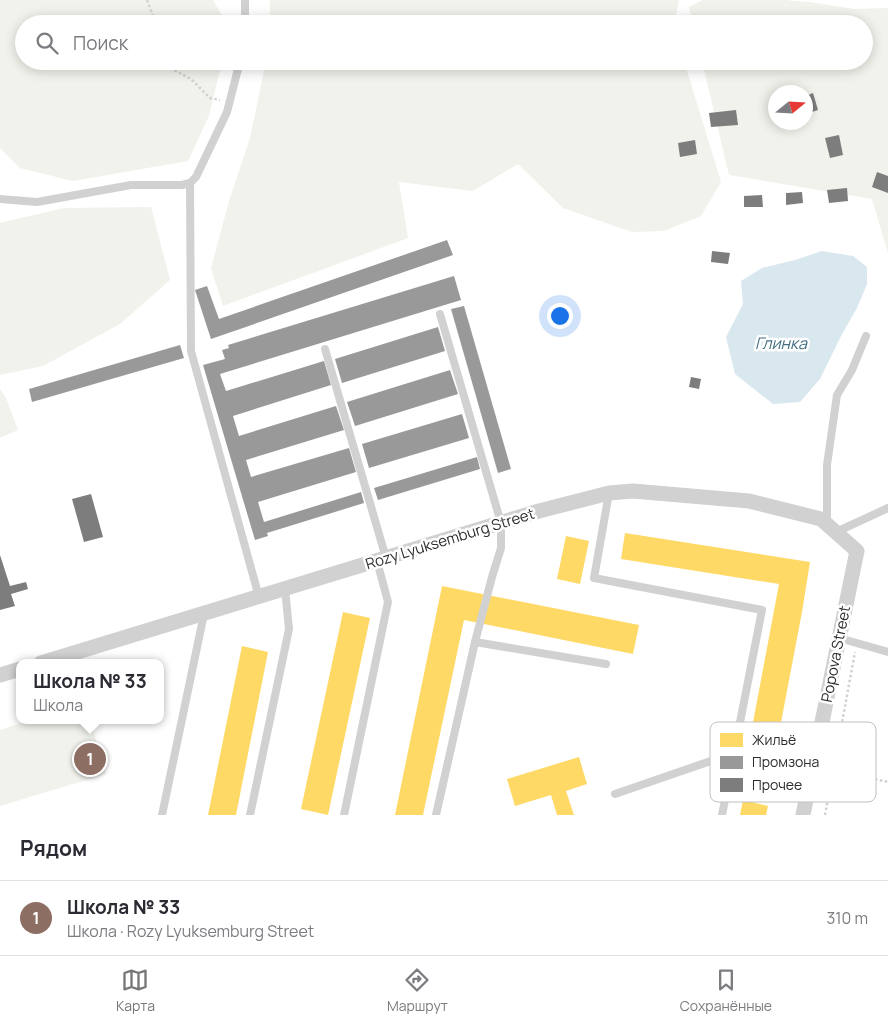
<!DOCTYPE html>
<html lang="ru">
<head>
<meta charset="utf-8">
<style>
	body { margin:0; font-family:Manrope,sans-serif; background:#f2f2f3; color:#2b2b33 }
	.compass { position:absolute; left:768px; top:85px; width:45px; height:45px; border-radius:50%; background:#fff; box-shadow:0 2px 12px #0003; rotate:72deg }
	.you { position:absolute; left:559px; top:315px; width:18px; height:18px; margin:-12px; border:4px solid #fff; border-radius:50%; background:#1a73e8; box-shadow:0 0 0 8px #1a73e833 }
	.badge { display:grid; place-items:center; width:32px; height:32px; border-radius:50%; background:#767676; color:#fff; font-size:16px; font-weight:700 }
	.pin { position:absolute; translate:-50% -50%; border:2px solid #fff; box-shadow:0 1px 5px #0006 }
	.popup { position:absolute; left:16px; top:659px; width:148px; height:65px; box-sizing:border-box; display:grid; place-content:center; border-radius:10px; background:#fff; filter:drop-shadow(0 1px 4px #0005); font-size:16px; white-space:nowrap; color:#7c7c81 }
	.popup b { font-size:19px; color:#2b2b33 }
	.popup::after { content:''; position:absolute; left:50%; top:100%; margin-left:-10px; border:10px solid transparent; border-top-color:#fff }
	.list { margin:0; padding:0; list-style:none }
	h2 { display:flex; justify-content:space-between; align-items:center; height:65px; margin:0; padding:0 20px; font-size:21px }
	h2 small { font-size:16px; font-weight:400; color:#7c7c81 }
	.list li { display:grid; grid-template-columns:32px 1fr auto; gap:15px; align-items:center; box-sizing:border-box; height:75px; padding:0 20px; border-top:1px solid #e1e1e2 }
	.list b { display:block; font-size:19px; white-space:nowrap }
	.list p { margin:0; font-size:16px; white-space:nowrap; color:#7c7c81 }
	.list em { font-size:16px; font-style:normal; color:#7c7c81 }
	.icon { flex:none; width:28px; height:28px; fill:none; stroke:currentColor; stroke-width:2; stroke-linecap:round; stroke-linejoin:round }
	.map { position:relative; flex:none; width:888px; height:815px; overflow:hidden }
	.search { position:absolute; background:#fff; box-shadow:0 2px 12px #0003; left:15px; right:15px; top:15px; height:55px; display:flex; align-items:center; gap:12px; box-sizing:border-box; padding:0 18px; border-radius:28px; color:#7c7c81; font-size:19px }
	.sheet { height:140px; background:#fff }
	nav { display:flex; justify-content:space-around; align-items:center; box-sizing:border-box; height:70px; border-top:1px solid #e1e1e2; background:#fff; font-size:14px; color:#7c7c81 }
	nav a { display:grid; justify-items:center; gap:2px }
	nav .on { color:#767676 }
	.map>svg:first-child { display:block }
</style>
</head>
<body>
<div class="map">
<svg width="888" height="815" viewBox="0 0 888 815">
	<rect width="100%" height="100%" fill="#fff"/>
	<g fill="#f0f2eb" fill-rule="evenodd">
		<path d="M0 0H213L227 24H24V61H222L209 116 188 161 73 181 20 168 0 148Z"/>
		<path d="M270 0H679L674 24H270Z"/>
		<path d="M703 0H784L809 2 854 9 888 8V253L872 199 729 175 702 61H864V24H693L689 7ZM776 92H806V122H776Z"/>
		<path d="M266 61H684L721 182 701 216 664 231 632 232 563 208 518 164 473 191 399 182 408 238 223 306 211 268 229 201 250 138Z"/>
		<path d="M151 207 170 280 120 324 43 366 0 375V223L64 208Z"/>
		<path d="M0 389 6 398 18 430 0 438Z"/>
		<path d="M31 720H90L106 774 0 806V730Z"/>
	</g>
	<path fill="#d9e7ee" d="M822 251 853 256 867 267V284L857 308 841 336 820 379 800 402 773 404 735 374 726 337 743 304 741 281 762 268 795 260Z"/>
	<g fill="#ffd966">
		<path d="M625 533 810 562 802 612 775 754 748 749 779 584 621 559Z"/>
		<path d="M566 536 589 541 580 584 557 579Z"/>
		<path d="M442 586 639 625 633 654 464 620 423 815H395Z"/>
		<path d="M343 612 370 618 328 815 301 809Z"/>
		<path d="M242 646 268 652 236 815H208Z"/>
		<path d="M579 757 587 784 566 791 574 815H557L551 795 515 806 507 779Z"/>
		<path d="M743 800 768 806 766 815H740Z"/>
	</g>
	<g fill="#999">
		<path d="M447 240 453 255 211 339 195 290 207 286 219 319Z"/>
		<path d="M454 276 461 300 220 374 226 391 324 361 331 385 233 416 239 436 336 406 344 430 246 460 251 477 349 448 356 472 258 502 264 522 361 492 364 503 267 533 268 536 255 540 203 365 225 359 222 350 229 348 228 345Z"/>
		<path d="M464 306 511 469 498 473 451 309Z"/>
		<path d="M438 327 445 351 342 383 335 359Z"/>
		<path d="M180 345 184 358 32 402 29 389Z"/>
		<path d="M450 370 458 394 355 426 347 402Z"/>
		<path d="M462 414 469 438 369 468 362 444Z"/>
		<path d="M477 457 480 469 378 500 374 488Z"/>
	</g>
	<g fill="#7d7d7d">
		<path d="M813 93 818 110 806 114V96Z"/>
		<path d="M736 110 738 125 711 127 709 113Z"/>
		<path d="M839 135 843 155 830 158 825 138Z"/>
		<path d="M695 140 697 154 680 157 678 143Z"/>
		<path d="M877 172 888 176V193L872 187Z"/>
		<path d="M847 188 848 201 829 203 827 190Z"/>
		<path d="M802 192 803 203 786 205V193Z"/>
		<path d="M762 195 763 207H744V196Z"/>
		<path d="M712 251 730 253 728 264 711 262Z"/>
		<path d="M691 377 701 379 699 389 689 387Z"/>
		<path d="M91 494 103 537 84 542 72 499Z"/>
		<path d="M0 555 10 586 26 582 28 589 11 594 15 606 0 610Z"/>
	</g>
	<g fill="none" stroke-linecap="round" stroke-linejoin="round">
		<g stroke="#d1d1d1" stroke-width="2.5" stroke-dasharray="2.5 2.5" stroke-linecap="butt">
			<path d="M147 0 156 24"/>
			<path d="M171 61 174 70 191 79 210 98 220 100"/>
			<path d="M826 769 888 782"/>
			<path d="M825 815 855 652"/>
		</g>
		<g stroke="#d1d1d1" stroke-width="8">
			<path d="M245 24V0"/>
			<path d="M190 183 191 351 259 597"/>
			<path d="M0 199 37 202 131 185H182L190 183 196 177 227 112 240 61"/>
			<path d="M440 314 501 523V548L492 577 475 642"/>
			<path d="M325 349 386 558"/>
			<path d="M609 493 594 578 762 610 734 753 615 794"/>
			<path d="M827 522V465L837 395 852 370 866 336"/>
			<path d="M836 532 888 508"/>
			<path d="M839 638 888 652"/>
			<path d="M162 815 204 614"/>
			<path d="M250 815 289 629 285 589"/>
			<path d="M344 815 388 602 377 561"/>
			<path d="M436 815 475 642 606 664"/>
			<path d="M722 815 734 753 813 766"/>
		</g>
		<g stroke="#d1d1d1" stroke-width="15">
			<path d="M41 663 539 511 609 493 633 491 749 501 821 519 857 551 803 815"/>
			<path d="M0 675 20 669"/>
		</g>
	</g>
	<g text-anchor="middle" stroke-width="5" stroke-linejoin="round" paint-order="stroke">
		<g font-size="15" fill="#2c2c2c" stroke="#fff">
			<text transform="translate(450 539) rotate(-17)" y="5">Rozy Lyuksemburg Street</text>
			<text transform="translate(836 654) rotate(-79)" y="5">Popova Street</text>
		</g>
		<g font-size="16" font-style="italic" fill="#456f83" stroke="#fff">
			<text x="781" y="349">Глинка</text>
		</g>
	</g>
	<rect x="710" y="722" width="166" height="80" rx="8" fill="#fff" stroke="#c0c0c0" stroke-width="1"/>
	<rect x="720" y="733" width="23" height="14" fill="#ffd966"/>
	<rect x="720" y="756" width="23" height="13" fill="#999"/>
	<rect x="720" y="778" width="23" height="14" fill="#7d7d7d"/>
	<g font-size="14" fill="#2c2c2c">
		<text x="752" y="745">Жильё</text>
		<text x="752" y="767">Промзона</text>
		<text x="752" y="790">Прочее</text>
	</g>
</svg>
<svg class="compass" viewBox="-18 -18 36 36"><path d="M0-13l5 13h-10z" fill="#e53935"/><path d="M0 13l5-13h-10z" fill="#7c7c81"/></svg>
<div class="you"></div>
<div class="pin badge" style="left:90px;top:759px;background:#8d6e63">1</div>
<div class="popup"><b>Школа № 33</b>Школа</div>
<div class="search"><svg class="icon" aria-label="search" viewBox="0 0 24 24"><circle cx="10" cy="10" r="6"/><path d="M15 15l6 6"/></svg>Поиск</div>
</div>
<section class="sheet">
<h2>Рядом<small></small></h2>
<ul class="list">
<li><span class="badge" style="background:#8d6e63">1</span><div><b>Школа № 33</b><p>Школа · Rozy Lyuksemburg Street</p></div><em>310 m</em></li>
</ul>
</section>
<nav>
<a class="on"><svg class="icon" aria-label="map" viewBox="0 0 24 24"><path d="M3 6l6-2 6 2 6-2v14l-6 2-6-2-6 2zM9 4v14M15 6v14"/></svg>Карта</a>
<a><svg class="icon" aria-label="directions" viewBox="0 0 24 24"><path d="M12 3l9 9-9 9-9-9zM9 14v-3h6M13 9l2 2-2 2"/></svg>Маршрут</a>
<a><svg class="icon" aria-label="saved" viewBox="0 0 24 24"><path d="M7 4h10v16l-5-4-5 4z"/></svg>Сохранённые</a>
</nav>
</body>
</html>
